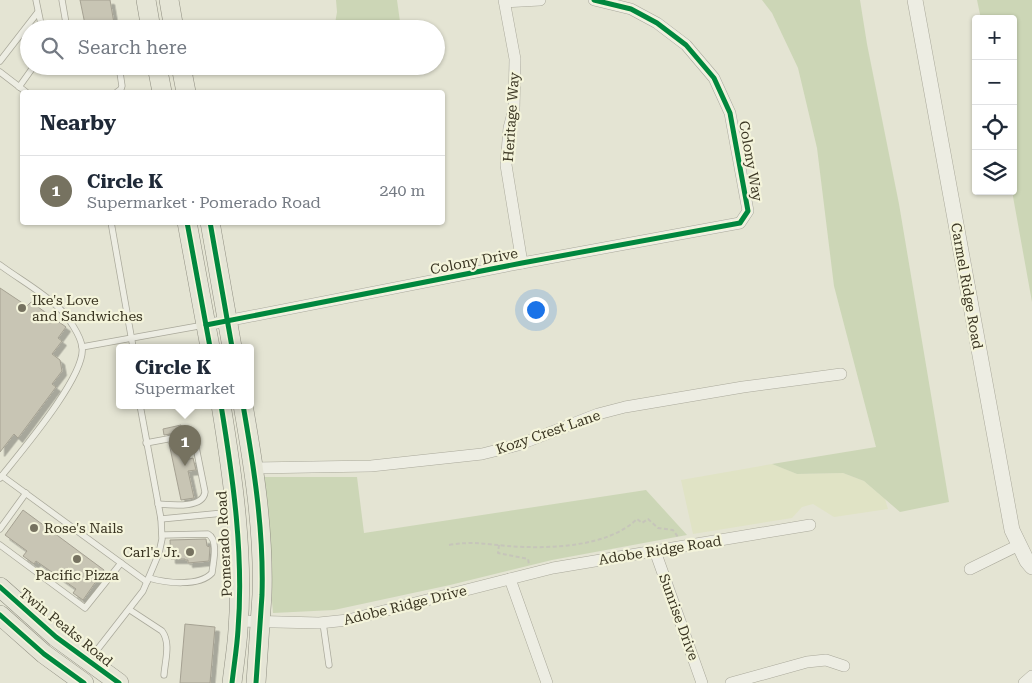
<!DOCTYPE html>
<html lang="en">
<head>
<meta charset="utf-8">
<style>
	body { margin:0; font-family:"Roboto Serif",serif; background:#f2f2f3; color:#1f2937 }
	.controls { position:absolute; right:15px; top:15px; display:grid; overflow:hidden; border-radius:5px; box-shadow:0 1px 4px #0004 }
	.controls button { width:45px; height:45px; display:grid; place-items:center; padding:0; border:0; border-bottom:1px solid #e0e1e3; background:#fff; color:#1f2937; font:25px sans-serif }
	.you { position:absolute; left:535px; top:309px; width:18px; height:18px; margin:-12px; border:4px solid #fff; border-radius:50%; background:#1a73e8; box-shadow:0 0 0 8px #1a73e833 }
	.badge { display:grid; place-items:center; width:32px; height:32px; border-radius:50%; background:#767260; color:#fff; font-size:16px; font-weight:700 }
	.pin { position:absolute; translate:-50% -41px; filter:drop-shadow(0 1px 2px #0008) }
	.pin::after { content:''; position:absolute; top:26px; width:18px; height:15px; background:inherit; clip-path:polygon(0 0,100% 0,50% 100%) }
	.popup { position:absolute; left:116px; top:344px; width:138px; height:65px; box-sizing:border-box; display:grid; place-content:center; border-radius:5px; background:#fff; filter:drop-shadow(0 1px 4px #0005); font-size:16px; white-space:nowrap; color:#747a83 }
	.popup b { font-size:19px; color:#1f2937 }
	.popup::after { content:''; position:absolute; left:50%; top:100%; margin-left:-10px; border:10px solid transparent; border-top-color:#fff }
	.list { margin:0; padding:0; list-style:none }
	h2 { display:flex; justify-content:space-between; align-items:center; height:65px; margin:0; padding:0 20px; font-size:21px }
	h2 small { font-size:16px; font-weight:400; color:#747a83 }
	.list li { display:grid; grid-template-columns:32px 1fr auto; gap:15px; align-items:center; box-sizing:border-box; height:70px; padding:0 20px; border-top:1px solid #e0e1e3 }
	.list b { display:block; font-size:19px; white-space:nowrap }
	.list p { margin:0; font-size:16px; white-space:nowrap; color:#747a83 }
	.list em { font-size:16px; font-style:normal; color:#747a83 }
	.icon { flex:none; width:28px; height:28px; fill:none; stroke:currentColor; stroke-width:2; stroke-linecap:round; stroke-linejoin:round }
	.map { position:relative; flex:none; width:1032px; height:683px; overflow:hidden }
	.search { position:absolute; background:#fff; box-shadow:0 1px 4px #0004; left:20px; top:20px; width:425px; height:55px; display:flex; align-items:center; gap:12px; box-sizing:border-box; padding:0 18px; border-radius:28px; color:#747a83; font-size:19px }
	.panel { position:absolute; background:#fff; box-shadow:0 1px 4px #0004; left:20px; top:90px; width:425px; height:135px; border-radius:5px }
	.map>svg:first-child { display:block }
</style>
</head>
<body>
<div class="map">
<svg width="1032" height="683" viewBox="0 0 1032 683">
	<defs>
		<filter id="shadow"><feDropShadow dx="4.5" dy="4.5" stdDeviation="0" flood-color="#0004"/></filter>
	</defs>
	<rect width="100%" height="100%" fill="#e4e4d3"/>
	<path fill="#e0e3c5" d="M772 464 797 474 843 473 864 481 885 499 888 509 834 517 813 504 802 507 792 518 693 534 681 480Z"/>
	<g fill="#ccd6b6">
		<path d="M336 0H397L401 29H334L337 12Z"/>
		<path d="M762 0H860L867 44 899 204 949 502 900 512 864 481 843 473 797 474 772 464 876 447 834 286 817 148 798 68 772 13Z"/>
		<path d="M977 0H1032V302L1012 191 1013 19H981Z"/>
		<path d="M262 477H357L364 533 646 490 687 535 552 560 450 585 334 610 273 613Z"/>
	</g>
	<g fill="#c8c5b4" stroke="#a5a192" filter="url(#shadow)">
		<path d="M80 0H110L115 29H86Z"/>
		<path d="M0 288 27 306 31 302 66 327 58 338 62 341 52 354 60 360 62 371 52 384 56 387 18 438 14 434 0 452Z"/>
		<path d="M181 425 182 432 164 435 163 429Z"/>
		<path d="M182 441 186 460 193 458 196 470 188 471 194 498 181 500 169 443Z"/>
		<path d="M23 510 104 570 83 600 73 593 76 589 36 561 34 564 23 556 27 551 5 535Z"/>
		<path d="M206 539 207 546 210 547 209 561 188 563V560H185V559H171L170 540Z"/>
		<path d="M185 624 215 627 210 683H180Z"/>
	</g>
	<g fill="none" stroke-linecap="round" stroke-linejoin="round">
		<g stroke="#aaa99b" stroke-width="7">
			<g id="service">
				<path d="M36 0 42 29"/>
				<path d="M62 0 67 29"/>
				<path d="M0 61 38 12"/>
				<path d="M78 66 86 71 119 66 122 86 121 89 117 92"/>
				<path d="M0 72 26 92"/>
				<path d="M19 87 34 66"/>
				<path d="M111 222 133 347"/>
				<path d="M0 265C19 279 41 291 59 308 67 315 81 336 82 347 87 375 19 454 0 478"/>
				<path d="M82 347 204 325"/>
				<path d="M146 443 189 435 193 437 195 442 205 492C203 509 171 505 158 504"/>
				<path d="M2 476 147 582"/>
				<path d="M161 519 234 512"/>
				<path d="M0 529 26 493"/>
				<path d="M0 545 85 608 121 563"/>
				<path d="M149 578C166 583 199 587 212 573 213 563 219 540 208 534L163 535"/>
				<path d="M130 610 162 631C171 643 165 661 164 675"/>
				<path d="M323 623 329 665"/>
				<path d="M90 659 143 591 159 553 162 539 161 519 140 405"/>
			</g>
		</g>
		<g stroke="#aaa99b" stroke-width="12">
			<g id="minor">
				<path d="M504 0 515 59 514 109 509 128 506 165 522 263"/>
				<path d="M505 2 540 0"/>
				<path d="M182 71 211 66"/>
				<path d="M206 325 522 263 740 223 748 211 730 113 714 78 686 45 657 23 631 9 594 0"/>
				<path d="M253 468 371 466 482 454 518 445 598 414 625 407 743 387 841 374"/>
				<path d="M655 551 702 683"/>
				<path d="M970 569 1019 545"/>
				<path d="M510 579 547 683"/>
				<path d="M239 621 319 623 348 620 553 568 810 525"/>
				<path d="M731 683 807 662 826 660 844 666"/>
				<path d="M1024 683 1032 676"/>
			</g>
		</g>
		<g stroke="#aaa99b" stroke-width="16">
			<path id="tertiary" d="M915 0 1012 530 1027 561 1032 567"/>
		</g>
		<g stroke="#908f82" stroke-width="20">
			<g id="primary">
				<path d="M146 0 151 29"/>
				<path d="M169 0 174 29"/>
				<path d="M157 66 162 92"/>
				<path d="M181 66 186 92"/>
				<path d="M187 222 210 347"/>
				<path d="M210 222 232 347"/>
				<path d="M221 405C233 478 244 555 238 630 237 647 234 665 232 683"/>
				<path d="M243 405C254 467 264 532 262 595 260 624 258 654 256 683"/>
				<path d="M0 587 56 637 119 683"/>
				<path d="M0 615 44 654 84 683"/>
			</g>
		</g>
		<g stroke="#c6c5ba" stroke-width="2" stroke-dasharray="4 2.5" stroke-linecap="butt">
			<path d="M449 545C472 541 486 544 507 546 547 549 607 548 637 519L642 523 648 519 658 528 673 530 678 537"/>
			<path d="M499 545 498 553 528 559 529 564"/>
		</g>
		<use href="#service" stroke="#edede3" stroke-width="5.5"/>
		<use href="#minor" stroke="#edede3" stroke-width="11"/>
		<use href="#tertiary" stroke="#edede3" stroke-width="15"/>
		<use href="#primary" stroke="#e5e5d6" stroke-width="19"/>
		<g stroke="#f4f4db" stroke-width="8">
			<g id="cycleway">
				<path d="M187 222 210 347"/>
				<path d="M210 222 232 347"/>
				<path d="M206 325 522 263 740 223 748 211 730 113 714 78 686 45 657 23 631 9 594 0"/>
				<path d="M221 405C233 478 244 555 238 630 237 647 234 665 232 683"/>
				<path d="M243 405C254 467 264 532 262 595 260 624 258 654 256 683"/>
				<path d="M0 587 56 637 119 683"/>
				<path d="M0 615 44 654 84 683"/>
			</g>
		</g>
		<use href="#cycleway" stroke="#00873e" stroke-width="5"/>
	</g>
	<g fill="#767260" stroke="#f4f4db" stroke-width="2">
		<circle cx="22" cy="308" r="5"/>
		<circle cx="34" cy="528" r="5"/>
		<circle cx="190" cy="552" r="5"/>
		<circle cx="77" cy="559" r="5"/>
	</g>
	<g text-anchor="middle" stroke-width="4.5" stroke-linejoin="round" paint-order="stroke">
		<g font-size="14" fill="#3a3522" stroke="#f4f4db">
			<text transform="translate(511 117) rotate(-86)" y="5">Heritage Way</text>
			<text transform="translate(751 161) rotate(80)" y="5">Colony Way</text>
			<text transform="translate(474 261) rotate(-11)" y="5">Colony Drive</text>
			<text transform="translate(967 286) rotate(80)" y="5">Carmel Ridge Road</text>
			<text transform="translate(548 432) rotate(-19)" y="5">Kozy Crest Lane</text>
			<text transform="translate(224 544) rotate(-93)" y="5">Pomerado Road</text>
			<text transform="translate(660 550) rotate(-9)" y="5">Adobe Ridge Road</text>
			<text transform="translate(405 605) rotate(-14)" y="5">Adobe Ridge Drive</text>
			<text transform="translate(679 617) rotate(70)" y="5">Sunrise Drive</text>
			<text transform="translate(66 627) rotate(39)" y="5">Twin Peaks Road</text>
		</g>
		<g font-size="14" fill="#3a3522" stroke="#f4f4db" text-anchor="start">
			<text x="32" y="305">Ike's Love<tspan x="32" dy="16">and Sandwiches</tspan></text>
			<text x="44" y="533">Rose's Nails</text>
			<text x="180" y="557" text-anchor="end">Carl's Jr.</text>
			<text x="77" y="580" text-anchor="middle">Pacific Pizza</text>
		</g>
	</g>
</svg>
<div class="controls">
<button>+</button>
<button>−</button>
<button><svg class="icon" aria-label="locate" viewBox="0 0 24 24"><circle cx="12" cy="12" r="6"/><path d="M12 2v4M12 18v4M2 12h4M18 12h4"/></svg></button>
<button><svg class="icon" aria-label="layers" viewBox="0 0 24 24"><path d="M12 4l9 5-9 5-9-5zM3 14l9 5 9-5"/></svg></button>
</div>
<div class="you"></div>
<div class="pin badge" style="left:185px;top:466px">1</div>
<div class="popup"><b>Circle K</b>Supermarket</div>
<div class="search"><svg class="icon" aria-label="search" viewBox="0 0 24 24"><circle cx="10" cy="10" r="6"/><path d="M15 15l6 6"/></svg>Search here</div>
<section class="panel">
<h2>Nearby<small></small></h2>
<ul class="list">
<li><span class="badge">1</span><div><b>Circle K</b><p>Supermarket · Pomerado Road</p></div><em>240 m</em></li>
</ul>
</section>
</div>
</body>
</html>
